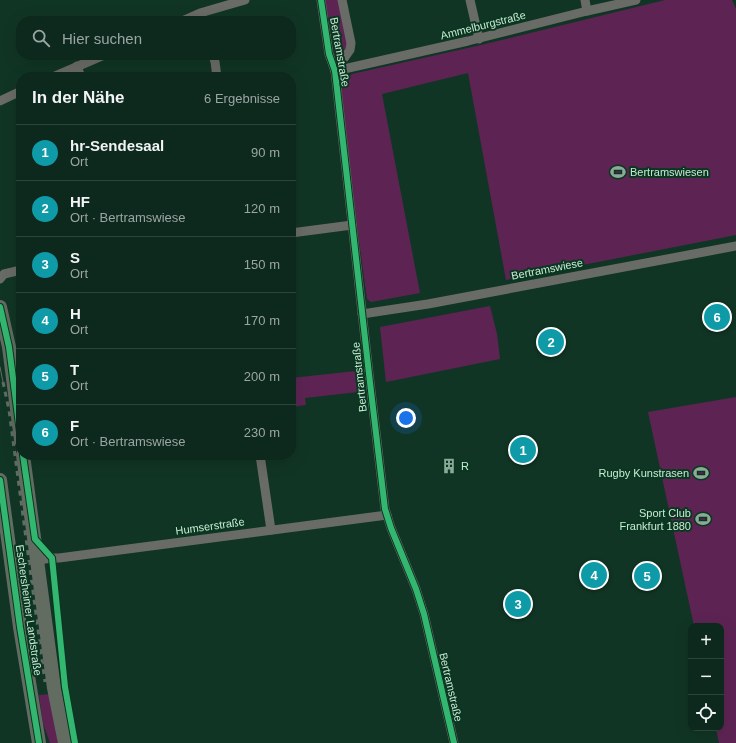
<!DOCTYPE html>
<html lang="de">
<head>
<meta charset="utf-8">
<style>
	body { margin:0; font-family:Arial,sans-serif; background:#163025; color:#f1f3f6 }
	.controls { position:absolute; right:12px; bottom:12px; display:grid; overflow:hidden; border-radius:8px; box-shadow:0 4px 16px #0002 }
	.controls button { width:36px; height:36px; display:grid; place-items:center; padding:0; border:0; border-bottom:1px solid #2d443b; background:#0d281c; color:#f1f3f6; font:20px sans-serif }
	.you { position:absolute; left:406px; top:418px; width:14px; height:14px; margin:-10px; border:3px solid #fff; border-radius:50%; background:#1a73e8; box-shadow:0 0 0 6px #1a73e833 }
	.badge { display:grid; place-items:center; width:26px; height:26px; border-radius:50%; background:#2563eb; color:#fff; font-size:13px; font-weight:700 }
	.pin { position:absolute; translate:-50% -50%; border:2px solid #fff; box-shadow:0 1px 4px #0006 }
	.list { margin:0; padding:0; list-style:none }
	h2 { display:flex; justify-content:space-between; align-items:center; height:52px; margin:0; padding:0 16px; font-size:17px }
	h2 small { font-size:13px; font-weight:400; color:#9aa6a3 }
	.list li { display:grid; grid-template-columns:26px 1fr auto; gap:12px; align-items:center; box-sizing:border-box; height:56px; padding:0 16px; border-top:1px solid #2d443b }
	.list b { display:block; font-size:15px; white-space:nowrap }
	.list p { margin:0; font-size:13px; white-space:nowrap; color:#9aa6a3 }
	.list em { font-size:13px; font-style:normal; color:#9aa6a3 }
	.icon { flex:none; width:22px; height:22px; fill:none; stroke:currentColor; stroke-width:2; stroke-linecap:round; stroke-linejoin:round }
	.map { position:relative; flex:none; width:736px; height:743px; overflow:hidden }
	.search { position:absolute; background:#0d281c; box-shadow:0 4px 16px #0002; left:16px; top:16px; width:280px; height:44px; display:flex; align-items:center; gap:10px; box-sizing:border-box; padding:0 14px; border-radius:16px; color:#9aa6a3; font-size:15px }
	.panel { position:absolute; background:#0d281c; box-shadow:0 4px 16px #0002; left:16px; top:72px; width:280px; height:388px; border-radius:16px }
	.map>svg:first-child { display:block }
</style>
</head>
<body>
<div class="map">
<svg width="736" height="743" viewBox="0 0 736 743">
	<rect width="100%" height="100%" fill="#113525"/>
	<g fill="#5d2453">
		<path d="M325 0H338L348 47 341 57H335Z"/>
		<path d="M665 0H732L736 9V235L506 280 468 73 382 94 420 293 371 302 367 299 357 226 341 88 345 80 352 74 481 45Z"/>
		<path d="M490 306 497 334 500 359 386 382 380 327Z"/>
		<path d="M356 371 358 392 305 398 306 405 291 407V378Z"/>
		<path d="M736 397V743H719L716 728H721V626H694L648 412Z"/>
		<path d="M50 694 58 743H50L43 723 39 695Z"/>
	</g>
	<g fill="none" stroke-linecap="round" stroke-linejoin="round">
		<g stroke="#696c66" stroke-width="9">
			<path d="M321 0 329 54 335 71 369 374 385 509 391 528 416 589 424 614 454 743"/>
			<path d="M470 0 479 39"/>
			<path d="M585 0 587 11"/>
			<path d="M182 21 200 13 245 0"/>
			<path d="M213 55 215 62 217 77"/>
			<path d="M77 66 81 77"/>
			<path d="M335 71 468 41 587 11 636 0"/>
			<path d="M335 71 350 50 351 43 342 0"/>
			<path d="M53 77 104 55"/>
			<path d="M0 101 21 91"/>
			<path d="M291 233 352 225"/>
			<path d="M0 279 4 274 21 270"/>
			<path d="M362 314 428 304 736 246"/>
			<path d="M260 455 271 530"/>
			<path d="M38 560 52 558H59L387 515"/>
		</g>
		<g stroke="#626c61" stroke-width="14">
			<path d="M0 307 9 347 21 440"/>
			<path d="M23 455 54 688 65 743"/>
			<path d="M0 480 20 627 39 743"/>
		</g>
		<path stroke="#606d65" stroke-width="1" d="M0 367 3 382"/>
		<path stroke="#606d65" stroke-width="3" stroke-dasharray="5 5" stroke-linecap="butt" d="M3 382 9 410 45 682"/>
		<g stroke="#093720" stroke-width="8">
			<g id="cycleway">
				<path d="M321 0 329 54 335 71 369 374 385 509 391 528 416 589 424 614 454 743"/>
				<path d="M0 307 9 347 21 440"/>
				<path d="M23 455 35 539 52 558 65 687 75 743"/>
				<path d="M0 480 20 627 39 743"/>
			</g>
		</g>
		<use href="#cycleway" stroke="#33b770" stroke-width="6"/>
	</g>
	<defs>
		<g id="stadium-bare" transform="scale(1.2)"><path d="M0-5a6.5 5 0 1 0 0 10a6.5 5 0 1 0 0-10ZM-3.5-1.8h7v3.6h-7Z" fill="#8aa997" stroke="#093720" stroke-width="2.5" paint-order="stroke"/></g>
		<g id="building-bare" transform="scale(1.2)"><path d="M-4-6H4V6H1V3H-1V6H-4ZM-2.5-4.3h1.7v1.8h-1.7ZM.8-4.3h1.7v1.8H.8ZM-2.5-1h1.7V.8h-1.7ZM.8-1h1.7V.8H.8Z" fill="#8aa997" stroke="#093720" stroke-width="2.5" paint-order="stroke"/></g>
	</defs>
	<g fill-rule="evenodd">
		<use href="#stadium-bare" x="618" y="172"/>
		<use href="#building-bare" x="449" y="466"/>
		<use href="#stadium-bare" x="701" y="473"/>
		<use href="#stadium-bare" x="703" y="519"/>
	</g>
	<g text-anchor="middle" stroke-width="4" stroke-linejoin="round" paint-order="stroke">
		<g font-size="11" fill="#cbe8d5" stroke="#093720">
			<text transform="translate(483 25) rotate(-14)" y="4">Ammelburgstraße</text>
			<text transform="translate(340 52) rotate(80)" y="4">Bertramstraße</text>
			<text transform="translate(547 269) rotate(-11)" y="4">Bertramswiese</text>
			<text transform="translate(359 377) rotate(-96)" y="4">Bertramstraße</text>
			<text transform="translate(210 526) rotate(-8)" y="4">Humserstraße</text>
			<text transform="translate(29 610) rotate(82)" y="4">Eschersheimer Landstraße</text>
			<text transform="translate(451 687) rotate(77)" y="4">Bertramstraße</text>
		</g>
		<g font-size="11" fill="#cbe8d5" stroke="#093720" text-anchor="start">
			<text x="630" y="176">Bertramswiesen</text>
			<text x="461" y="470">R</text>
			<text x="689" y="477" text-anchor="end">Rugby Kunstrasen</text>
			<text x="691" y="517" text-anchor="end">Sport Club<tspan x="691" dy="13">Frankfurt 1880</tspan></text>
		</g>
	</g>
</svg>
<div class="controls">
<button>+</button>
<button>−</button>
<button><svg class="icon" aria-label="locate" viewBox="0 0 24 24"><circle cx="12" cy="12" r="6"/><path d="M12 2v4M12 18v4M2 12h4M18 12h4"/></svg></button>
</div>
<div class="you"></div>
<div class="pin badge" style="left:523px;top:450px;background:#0f9aa8">1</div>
<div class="pin badge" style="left:551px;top:342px;background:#0f9aa8">2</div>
<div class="pin badge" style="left:518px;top:604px;background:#0f9aa8">3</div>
<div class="pin badge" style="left:594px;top:575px;background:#0f9aa8">4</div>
<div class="pin badge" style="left:647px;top:576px;background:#0f9aa8">5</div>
<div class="pin badge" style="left:717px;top:317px;background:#0f9aa8">6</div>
<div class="search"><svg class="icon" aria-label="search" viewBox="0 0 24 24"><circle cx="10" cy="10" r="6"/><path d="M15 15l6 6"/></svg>Hier suchen</div>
<section class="panel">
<h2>In der Nähe<small>6 Ergebnisse</small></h2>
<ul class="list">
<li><span class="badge" style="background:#0f9aa8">1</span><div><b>hr-Sendesaal</b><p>Ort</p></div><em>90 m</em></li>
<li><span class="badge" style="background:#0f9aa8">2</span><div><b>HF</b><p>Ort · Bertramswiese</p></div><em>120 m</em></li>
<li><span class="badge" style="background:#0f9aa8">3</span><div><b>S</b><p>Ort</p></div><em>150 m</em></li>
<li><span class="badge" style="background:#0f9aa8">4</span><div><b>H</b><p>Ort</p></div><em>170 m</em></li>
<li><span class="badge" style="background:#0f9aa8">5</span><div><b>T</b><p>Ort</p></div><em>200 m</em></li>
<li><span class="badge" style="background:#0f9aa8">6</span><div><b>F</b><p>Ort · Bertramswiese</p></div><em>230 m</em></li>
</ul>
</section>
</div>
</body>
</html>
